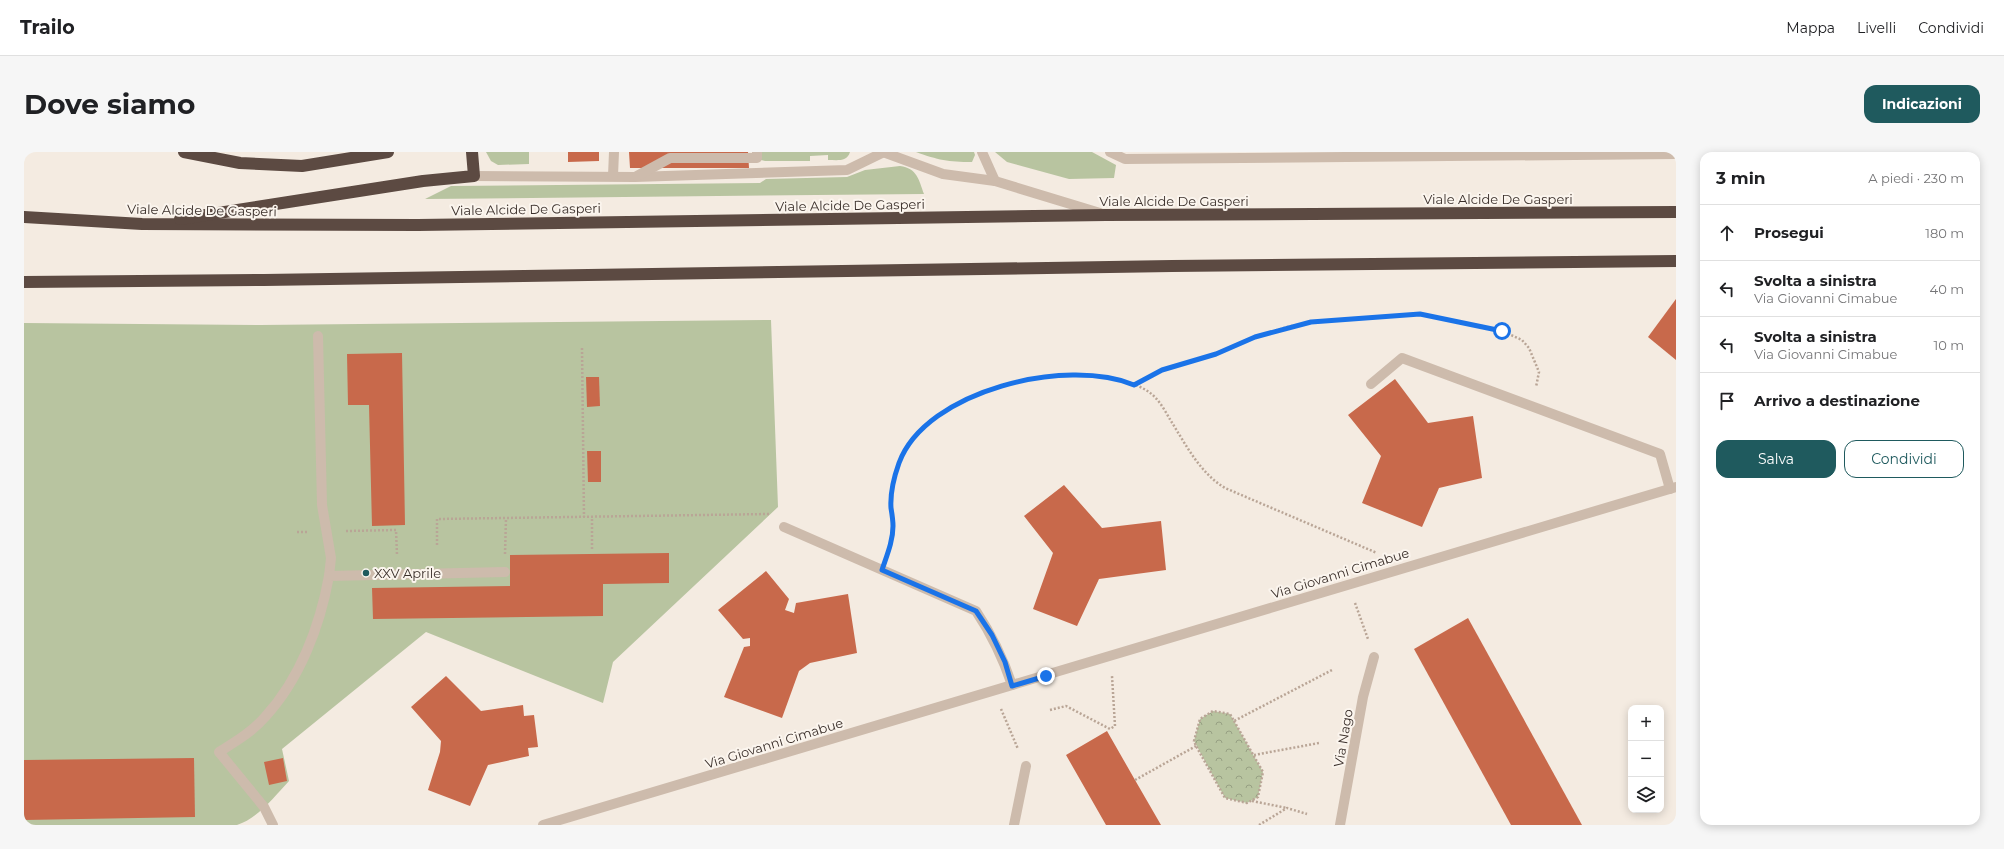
<!DOCTYPE html>
<html lang="it">
<head>
<meta charset="utf-8">
<style>
	body { margin:0; font-family:Montserrat,sans-serif; background:#f6f6f6; color:#202124 }
	.controls { position:absolute; right:12px; bottom:12px; display:grid; overflow:hidden; border-radius:8px; box-shadow:0 2px 10px #0003 }
	.controls button { width:36px; height:36px; display:grid; place-items:center; padding:0; border:0; border-bottom:1px solid #e0e0e0; background:#fff; color:#202124; font:20px sans-serif }
	.stop { position:absolute; width:12px; height:12px; margin:-9px; border:3px solid #1a73e8; border-radius:50%; background:#fff }
	.stop.end { background:#1a73e8; border-color:#fff; box-shadow:0 1px 4px #0008 }
	.list { margin:0; padding:0; list-style:none }
	h2 { display:flex; justify-content:space-between; align-items:center; height:52px; margin:0; padding:0 16px; font-size:17px }
	h2 small { font-size:13px; font-weight:400; color:#757577 }
	.list li { display:grid; grid-template-columns:26px 1fr auto; gap:12px; align-items:center; box-sizing:border-box; height:56px; padding:0 16px; border-top:1px solid #e0e0e0 }
	.list b { display:block; font-size:15px; white-space:nowrap }
	.list p { margin:0; font-size:13px; white-space:nowrap; color:#757577 }
	.list em { font-size:13px; font-style:normal; color:#757577 }
	.actions { display:flex; gap:8px; padding:12px 16px }
	.actions a { flex:1; padding:9px 0; border:1px solid #1f5a5e; border-radius:12px; text-align:center; font-size:14px; color:#1f5a5e }
	.actions .main { background:#1f5a5e; color:#fff }
	.icon { flex:none; width:22px; height:22px; fill:none; stroke:currentColor; stroke-width:2; stroke-linecap:round; stroke-linejoin:round }
	.map { position:relative; flex:none; width:1652px; height:673px; overflow:hidden; border-radius:12px }
	header { display:flex; align-items:center; gap:24px; box-sizing:border-box; height:56px; padding:0 20px; background:#fff; border-bottom:1px solid #e0e0e0 }
	header strong { font-size:19px }
	nav { display:flex; gap:22px; margin-inline-start:auto; font-size:14px }
	.intro { display:flex; align-items:center; justify-content:space-between; box-sizing:border-box; height:96px; padding:0 24px }
	h1 { margin:0; font-size:28px }
	.button { padding:10px 18px; border-radius:12px; background:#1f5a5e; color:#fff; font-size:14px; font-weight:700 }
	main { display:flex; gap:24px; padding:0 24px }
	aside { flex:1; background:#fff; border-radius:12px; box-shadow:0 2px 10px #0003 }
	.map>svg:first-child { display:block }
</style>
</head>
<body>
<header>
<strong>Trailo</strong>
<nav><a>Mappa</a><a>Livelli</a><a>Condividi</a></nav>
</header>
<div class="intro"><h1>Dove siamo</h1><a class="button">Indicazioni</a></div>
<main>
<div class="map">
<svg width="1652" height="673" viewBox="0 0 1652 673">
	<defs>
		<pattern id="park-crowns" width="20" height="18" patternUnits="userSpaceOnUse"><rect width="20" height="18" fill="#b8c4a0"/><path d="M2 6a3 3 0 1 1 6 0M12 15a3 3 0 1 1 6 0" fill="none" stroke="#97a083"/></pattern>
	</defs>
	<rect width="100%" height="100%" fill="#f4ebe1"/>
	<g fill="#b8c4a0">
		<path d="M462 0H505V12L474 13 467 9Z"/>
		<path d="M736 0H826C823 10 814 8 804 8V3L786 4V9H741L737 8Z"/>
		<path d="M892 0H950L951 3 948 10C924 10 914 8 892 0Z"/>
		<path d="M971 0H1068L1092 13 1090 26 1045 27 983 10Z"/>
		<path d="M876 14C893 16 895 28 900 42L401 47 427 34 736 31 742 27 823 25 841 18Z"/>
		<path d="M747 168 754 355 589 510 579 551 402 480 258 597 265 629C250 645 234 666 213 673H0V171L236 173Z"/>
	</g>
	<path fill="url(#park-crowns)" d="M1189 559 1206 562 1239 620 1234 645 1223 651 1201 646 1170 589 1176 567Z"/>
	<g fill="#c8694b">
		<path d="M544 0H575V9L544 10Z"/>
		<path d="M605 0H724L725 16H606Z"/>
		<path d="M1652 147V208L1624 185Z"/>
		<path d="M378 201 381 373 348 374 345 253H324L323 202Z"/>
		<path d="M562 225H575L576 254 563 255Z"/>
		<path d="M1371 227 1404 271 1449 264 1458 326 1415 336 1398 375 1338 351 1357 304 1324 263Z"/>
		<path d="M563 299H577V330H564Z"/>
		<path d="M1040 333 1078 376 1137 369 1142 418 1075 427 1053 474 1009 457 1029 401 1000 364Z"/>
		<path d="M645 401V431L579 432V464L349 467 348 436 486 434V403Z"/>
		<path d="M742 419 765 447 761 458 770 461 772 451 824 442 833 501 786 511 775 519 758 566 700 545 720 495 726 494V486L719 487 694 458Z"/>
		<path d="M1444 466 1558 673H1487L1390 497Z"/>
		<path d="M422 524 457 559 499 553 500 564 510 563 514 595 504 596 505 604 464 613 446 654 404 638 416 600 417 589 387 555Z"/>
		<path d="M1083 579 1111 628 1137 673H1082L1042 603Z"/>
		<path d="M170 606 171 665 0 668V608Z"/>
		<path d="M259 606 263 629 245 633 240 610Z"/>
	</g>
	<g fill="none" stroke-linecap="round" stroke-linejoin="round">
		<g stroke="#b9a596" stroke-width="2.5" stroke-dasharray="2 2" stroke-linecap="butt">
			<path d="M558 196 560 365"/>
			<path d="M1110 233 1137 218 1192 202 1231 185 1263 175 1287 170 1396 162 1478 179 1498 188 1505 196 1515 220 1512 235"/>
			<path d="M322 379 372 378 373 403"/>
			<path d="M273 380H283"/>
			<path d="M413 393V367L745 362"/>
			<path d="M568 397V365"/>
			<path d="M864 400C867 390 870 381 869 371 868 360 866 351 868 340 869 325 874 311 881 298 916 234 1065 200 1125 240 1135 247 1141 259 1147 269 1162 293 1176 321 1201 336L1353 401"/>
			<path d="M481 402 482 366"/>
			<path d="M1331 451 1344 487"/>
			<path d="M977 557 994 597"/>
			<path d="M1026 558 1042 554 1086 577 1091 574 1088 524"/>
			<path d="M1210 569 1239 620 1234 645 1223 651 1201 646 1172 594 1170 589 1176 567 1189 559 1206 562 1210 569 1308 518"/>
			<path d="M1230 603 1295 591"/>
			<path d="M1111 628 1172 594"/>
			<path d="M1228 649 1263 656"/>
			<path d="M1235 673 1263 656 1283 662"/>
		</g>
		<g stroke="#cdbbac" stroke-width="10">
			<path d="M859 0 919 22 971 29 1076 61"/>
			<path d="M958 0 971 29"/>
			<path d="M1086 0 1101 7 1652 2"/>
			<path d="M450 24 611 25 823 18 860 0"/>
			<path d="M589 24 590 0"/>
			<path d="M613 24 646 6H733V0"/>
			<path d="M294 184 298 353 307 406 305 424"/>
			<path d="M1347 232 1378 206 1636 302 1646 337"/>
			<path d="M760 375 952 459C968 483 979 506 988 533"/>
			<path d="M249 673 240 655 195 600C211 590 228 580 241 565 276 527 296 474 305 424L481 420"/>
		</g>
		<g stroke="#cdbbac" stroke-width="10">
			<path d="M519 673 1652 335"/>
			<path d="M990 673 1002 614"/>
			<path d="M1316 673 1339 545 1350 505"/>
		</g>
		<g stroke="#5c4a42" stroke-width="12">
			<path d="M160 0 216 11 278 14 364 0"/>
			<path d="M0 65 118 72 394 73 1082 63 1652 60"/>
			<path d="M156 67 399 29 450 24 448 0"/>
			<path d="M0 130 240 128 1148 114 1652 109"/>
		</g>
	</g>
	<g fill="none" stroke-linecap="round" stroke-linejoin="round">
		<path stroke="#1a73e8" stroke-width="5" d="M1022 524 988 534 981 510 968 483 952 459 858 418C863 403 869 389 869 374 869 368 868 362 867 356 866 341 870 325 875 311 902 238 1043 205 1110 233L1138 218 1192 202 1231 185 1287 170 1396 162 1478 179"/>
	</g>
	<circle fill="#1f5a5e" stroke="#fbf5ee" stroke-width="1.5" cx="342" cy="421" r="4"/>
	<g text-anchor="middle" stroke-width="4" stroke-linejoin="round" paint-order="stroke">
		<g font-size="13" fill="#3b302b" stroke="#fbf5ee">
			<text x="1474" y="52">Viale Alcide De Gasperi</text>
			<text x="1150" y="54">Viale Alcide De Gasperi</text>
			<text transform="translate(826 53) rotate(-1)" y="5">Viale Alcide De Gasperi</text>
			<text transform="translate(502 57) rotate(-1)" y="5">Viale Alcide De Gasperi</text>
			<text transform="translate(178 58) rotate(1)" y="5">Viale Alcide De Gasperi</text>
			<text transform="translate(1316 421) rotate(-17)" y="5">Via Giovanni Cimabue</text>
			<text transform="translate(1319 586) rotate(-80)" y="5">Via Nago</text>
			<text transform="translate(750 591) rotate(-17)" y="5">Via Giovanni Cimabue</text>
		</g>
		<g font-size="13" fill="#3b302b" stroke="#fbf5ee" text-anchor="start">
			<text x="350" y="426">XXV Aprile</text>
		</g>
	</g>
</svg>
<div class="controls">
<button>+</button>
<button>−</button>
<button><svg class="icon" aria-label="layers" viewBox="0 0 24 24"><path d="M12 4l9 5-9 5-9-5zM3 14l9 5 9-5"/></svg></button>
</div>
<div class="stop" style="left:1478px;top:179px"></div>
<div class="stop end" style="left:1022px;top:524px"></div>
</div>
<aside>
<h2>3 min<small>A piedi · 230 m</small></h2>
<ul class="list">
<li><svg class="icon" aria-label="ahead" viewBox="0 0 24 24"><path d="M12 20V5M6 11l6-6 6 6"/></svg><div><b>Prosegui</b></div><em>180 m</em></li>
<li><svg class="icon" aria-label="left" viewBox="0 0 24 24"><path d="M17 20v-9H6M10 6l-5 5 5 5"/></svg><div><b>Svolta a sinistra</b><p>Via Giovanni Cimabue</p></div><em>40 m</em></li>
<li><svg class="icon" aria-label="left" viewBox="0 0 24 24"><path d="M17 20v-9H6M10 6l-5 5 5 5"/></svg><div><b>Svolta a sinistra</b><p>Via Giovanni Cimabue</p></div><em>10 m</em></li>
<li><svg class="icon" aria-label="arrive" viewBox="0 0 24 24"><path d="M6 21V4h12l-3 4 3 4H6"/></svg><div><b>Arrivo a destinazione</b></div></li>
</ul>
<div class="actions"><a class="main">Salva</a><a>Condividi</a></div>
</aside>
</main>
</body>
</html>
